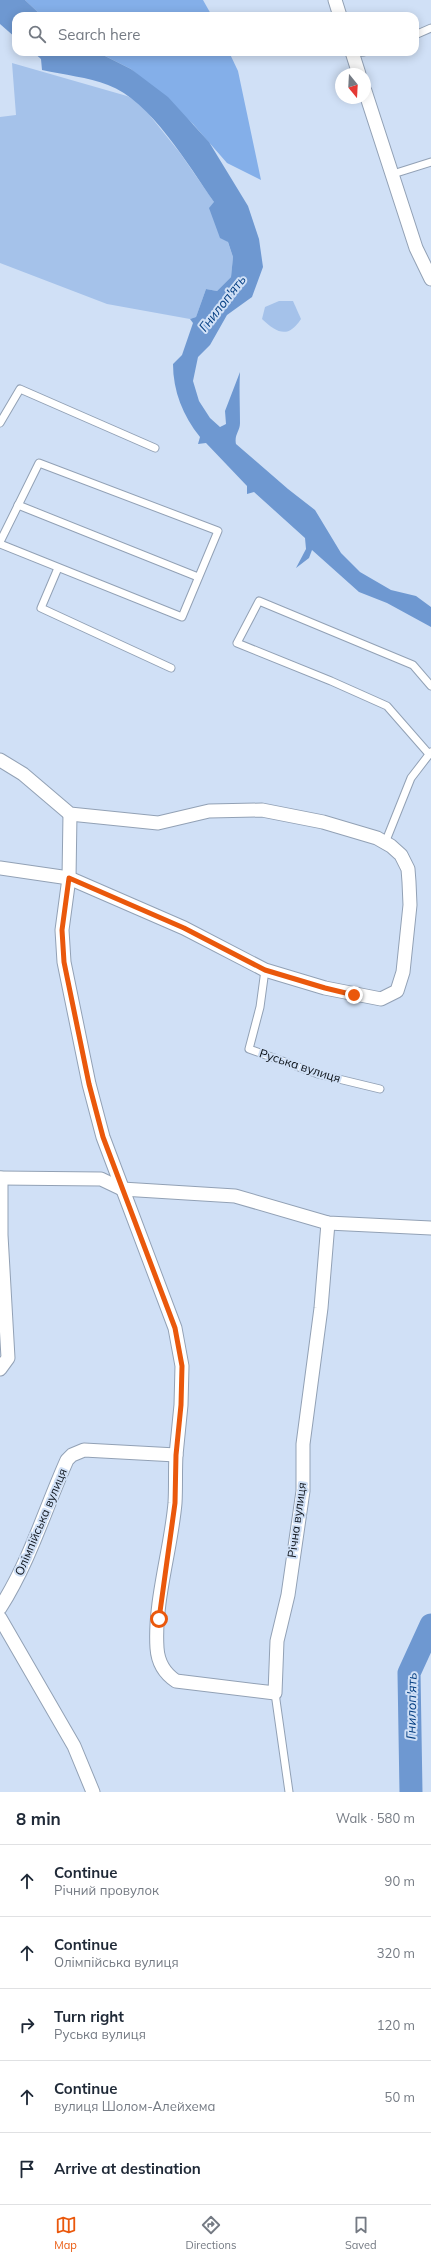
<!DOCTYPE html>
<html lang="en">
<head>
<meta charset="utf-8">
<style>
	body { margin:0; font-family:Mulish,sans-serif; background:#f2f2f3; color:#1f2937 }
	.compass { position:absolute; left:335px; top:68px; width:36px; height:36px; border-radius:50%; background:#fff; box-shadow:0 2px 10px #0003; rotate:162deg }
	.stop { position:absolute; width:12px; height:12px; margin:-9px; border:3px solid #ea580c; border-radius:50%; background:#fff }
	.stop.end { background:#ea580c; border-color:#fff; box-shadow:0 1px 4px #0008 }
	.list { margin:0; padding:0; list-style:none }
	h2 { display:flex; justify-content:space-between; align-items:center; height:52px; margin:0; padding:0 16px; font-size:17px }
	h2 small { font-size:13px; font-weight:400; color:#747a83 }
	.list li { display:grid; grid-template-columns:26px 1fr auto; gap:12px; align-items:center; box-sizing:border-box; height:72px; padding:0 16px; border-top:1px solid #e0e1e3 }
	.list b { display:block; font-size:15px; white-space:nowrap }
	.list p { margin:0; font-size:13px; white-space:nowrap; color:#747a83 }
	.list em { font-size:13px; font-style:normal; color:#747a83 }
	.icon { flex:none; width:22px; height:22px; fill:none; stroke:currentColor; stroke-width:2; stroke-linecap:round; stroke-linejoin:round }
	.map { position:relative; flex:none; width:431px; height:1792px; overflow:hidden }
	.search { position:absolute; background:#fff; box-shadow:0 2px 10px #0003; left:12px; right:12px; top:12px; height:44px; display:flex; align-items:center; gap:10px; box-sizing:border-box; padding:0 14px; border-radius:12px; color:#747a83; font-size:15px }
	.sheet { height:412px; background:#fff }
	nav { display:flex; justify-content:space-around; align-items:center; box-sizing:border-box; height:56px; border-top:1px solid #e0e1e3; background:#fff; font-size:11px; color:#747a83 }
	nav a { display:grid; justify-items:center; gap:2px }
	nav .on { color:#ea580c }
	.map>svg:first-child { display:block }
</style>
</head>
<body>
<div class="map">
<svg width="431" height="1792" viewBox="0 0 431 1792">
	<rect width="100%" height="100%" fill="#d0e0f6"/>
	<g fill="#a5c2ea">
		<path d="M12 63 127 96 139 102 180 153 214 202 233 257 231 277 217 291 206 289 196 317 190 319 107 304 0 263V117L16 115Z"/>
		<path d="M279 301H293L301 319C288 339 277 333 262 319L265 307Z"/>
	</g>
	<g fill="#84afe9">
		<path d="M25 0H203L212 16H42Z"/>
		<path d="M97 52H229L238 71 261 180 227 163 193 124 131 69Z"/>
	</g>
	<g fill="#6e98d1">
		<path d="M0 0H25L42 16H16V38L0 24Z"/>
		<path d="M33 52H97L131 69 168 97 209 142 248 206 259 239 263 267 252 297 227 315 210 345 198 357 193 381 199 401 210 418 220 427 226 424 225 411 240 372C239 389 240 405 240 423 240 431 234 435 236 444L288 489 315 510 341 553 360 572 391 590 416 596 431 607V627L387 603 359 592 312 550 309 558 296 568 306 549 305 538 254 492 247 494V486L206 443 198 444 200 437C183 416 173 391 173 364L182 355 193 323 190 319 196 317 206 289 217 291 231 277 233 257 228 242 220 238 209 208 214 202C188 165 151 101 108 85 88 77 64 75 42 70L41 59Z"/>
	</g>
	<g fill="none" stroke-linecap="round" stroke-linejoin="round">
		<path stroke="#6e98d1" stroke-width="23" d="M411 1792 409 1673 431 1625"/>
		<g stroke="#92a1b5" stroke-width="9">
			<g id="lane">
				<path d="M415 35 431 28"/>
				<path d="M352 53 364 52"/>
				<path d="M393 174 431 162"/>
				<path d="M0 423 20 389 155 448"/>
				<path d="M18 505 198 577"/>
				<path d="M0 542 39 463 218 531 182 617 0 544"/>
				<path d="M58 568 41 608 171 668"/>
				<path d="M429 754 387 706 331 681 237 643 259 601 413 665 431 686"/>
				<path d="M385 843 411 778 431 752"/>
				<path d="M265 970 260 1007 249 1049 318 1074 380 1089"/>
				<path d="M275 1693 289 1792"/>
			</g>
		</g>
		<g stroke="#92a1b5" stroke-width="15">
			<g id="street">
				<path d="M335 0 340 16"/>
				<path d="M352 52 359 74"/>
				<path d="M365 91 416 248 431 279"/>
				<path d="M0 760 23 774 70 814 158 823 209 811 262 810 323 822 377 838 391 846 401 855 408 869 409 882 410 905 403 972 397 991 381 999 325 988 265 970 184 928 69 878 0 868"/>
				<path d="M0 1178 101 1179 122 1189 235 1196 328 1223 431 1228"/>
				<path d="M0 1369 8 1358 1 1235V1178"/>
				<path d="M176 1455C175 1471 176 1487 175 1503 171 1550 154 1601 157 1648 158 1663 164 1673 176 1681L275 1693 277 1641 288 1595 303 1491V1444L321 1308 328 1223"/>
				<path d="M0 1608C30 1561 45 1509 67 1460L72 1455 84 1450 176 1455 181 1405 182 1366 175 1328 103 1137 89 1084 64 962 62 930 69 878 70 814"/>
				<path d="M0 1618 74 1746 93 1792"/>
			</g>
		</g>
		<use href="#lane" stroke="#fff" stroke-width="7"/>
		<use href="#street" stroke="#fff" stroke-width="13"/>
	</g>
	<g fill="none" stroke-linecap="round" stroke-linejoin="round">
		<path stroke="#ea580c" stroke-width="5" d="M159 1619 175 1503 176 1455 181 1405 182 1366 175 1328 103 1137 89 1084 64 962 62 930 69 878 184 928 265 970 325 988 354 995"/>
	</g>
	<g text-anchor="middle" stroke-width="4" stroke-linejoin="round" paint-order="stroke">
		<g font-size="12" fill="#0b1118" stroke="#d0e0f6">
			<text transform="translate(300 1066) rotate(18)" y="4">Руська вулиця</text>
			<text transform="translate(297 1520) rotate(-82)" y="4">Річна вулиця</text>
			<text transform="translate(41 1522) rotate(-67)" y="4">Олімпійська вулиця</text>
		</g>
		<g font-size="13" font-style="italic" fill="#003c80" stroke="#d0e0f6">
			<text transform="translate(222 303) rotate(-52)" y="5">Гнилоп'ять</text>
			<text transform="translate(411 1706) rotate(-89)" y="5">Гнилоп'ять</text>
		</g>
	</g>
</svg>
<svg class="compass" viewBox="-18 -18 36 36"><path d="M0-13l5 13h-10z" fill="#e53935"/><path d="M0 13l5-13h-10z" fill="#747a83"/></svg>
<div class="stop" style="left:159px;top:1619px"></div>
<div class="stop end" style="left:354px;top:995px"></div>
<div class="search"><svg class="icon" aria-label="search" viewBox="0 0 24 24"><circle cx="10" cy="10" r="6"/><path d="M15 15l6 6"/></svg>Search here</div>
</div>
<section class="sheet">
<h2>8 min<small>Walk · 580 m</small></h2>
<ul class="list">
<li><svg class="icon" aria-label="ahead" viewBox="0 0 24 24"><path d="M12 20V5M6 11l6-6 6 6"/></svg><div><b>Continue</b><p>Річний провулок</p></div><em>90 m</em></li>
<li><svg class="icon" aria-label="ahead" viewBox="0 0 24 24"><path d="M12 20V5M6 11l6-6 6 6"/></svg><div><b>Continue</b><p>Олімпійська вулиця</p></div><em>320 m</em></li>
<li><svg class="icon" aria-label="right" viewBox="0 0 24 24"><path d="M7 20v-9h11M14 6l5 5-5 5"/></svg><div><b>Turn right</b><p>Руська вулиця</p></div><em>120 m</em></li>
<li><svg class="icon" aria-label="ahead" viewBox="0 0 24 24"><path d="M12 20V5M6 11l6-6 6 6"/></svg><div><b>Continue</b><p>вулиця Шолом-Алейхема</p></div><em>50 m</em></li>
<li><svg class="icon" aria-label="arrive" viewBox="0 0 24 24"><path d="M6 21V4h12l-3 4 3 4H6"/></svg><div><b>Arrive at destination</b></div></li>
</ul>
</section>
<nav>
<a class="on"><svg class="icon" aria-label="map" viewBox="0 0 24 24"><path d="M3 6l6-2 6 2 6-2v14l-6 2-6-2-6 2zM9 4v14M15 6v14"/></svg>Map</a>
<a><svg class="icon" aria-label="directions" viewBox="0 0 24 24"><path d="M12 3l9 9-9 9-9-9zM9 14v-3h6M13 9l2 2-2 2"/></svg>Directions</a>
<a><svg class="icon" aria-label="saved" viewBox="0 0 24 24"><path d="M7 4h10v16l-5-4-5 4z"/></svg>Saved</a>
</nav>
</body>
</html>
